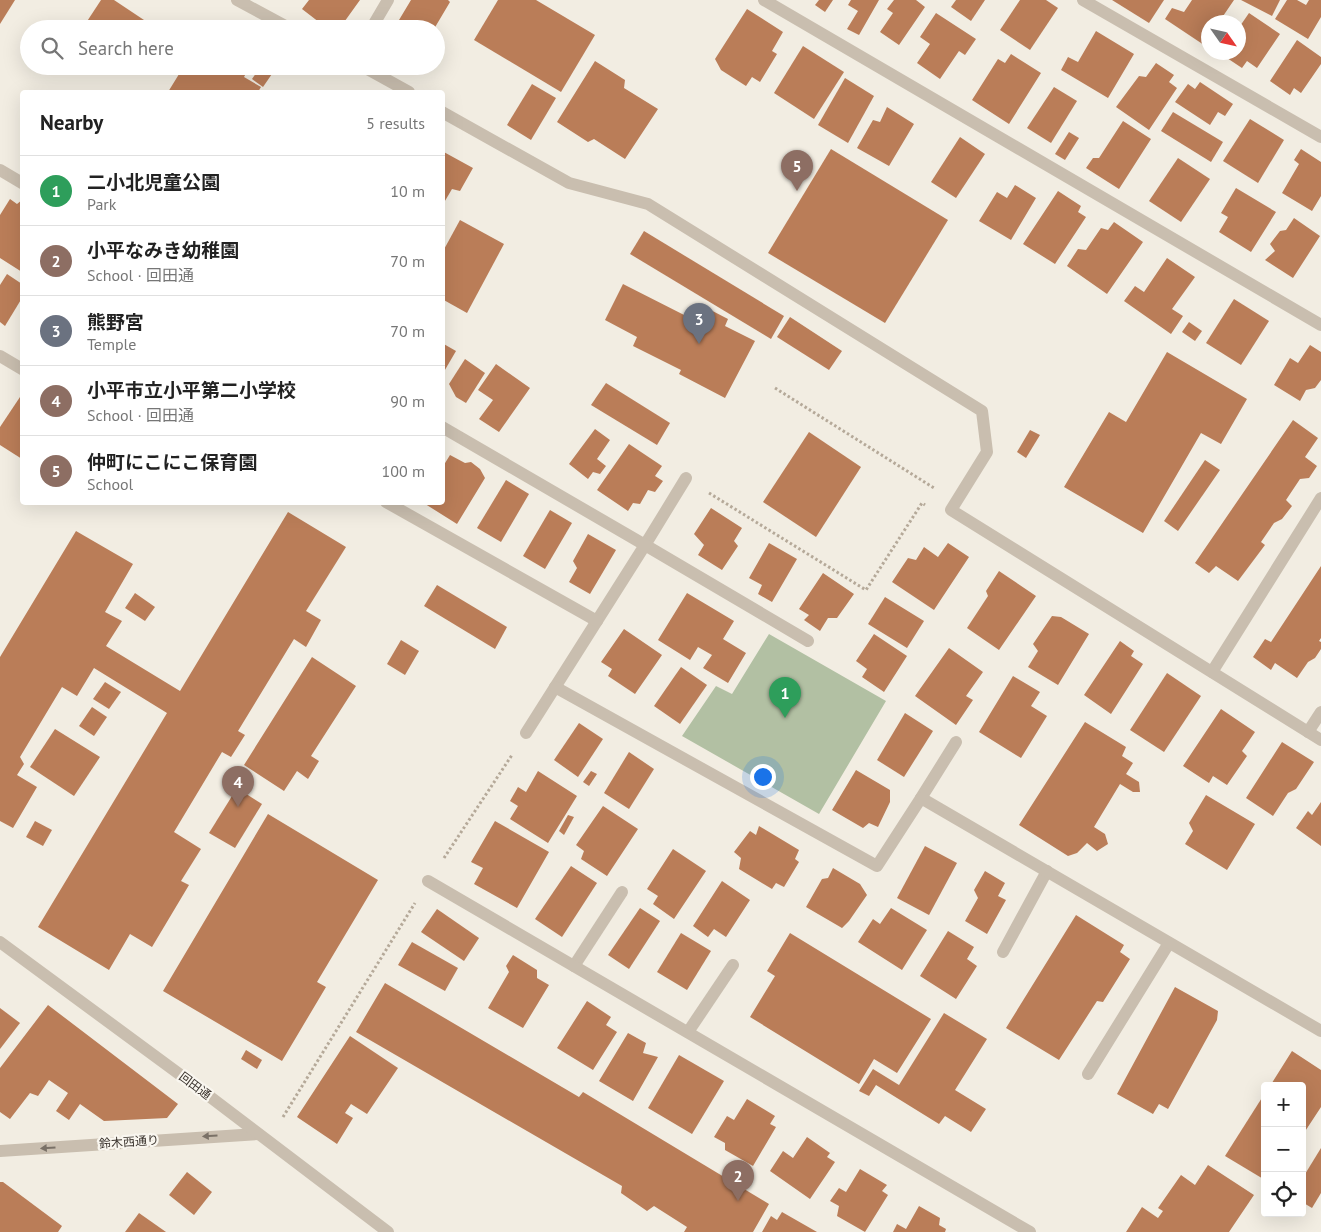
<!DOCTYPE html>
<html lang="en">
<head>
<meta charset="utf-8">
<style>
	body { margin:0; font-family:"PT Sans","Noto Sans JP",sans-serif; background:#f6f6f6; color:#222 }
	.controls { position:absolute; right:15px; bottom:15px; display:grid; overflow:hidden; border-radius:5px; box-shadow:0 5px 20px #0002 }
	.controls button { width:45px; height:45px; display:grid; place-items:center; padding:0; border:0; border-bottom:1px solid #e0e0e0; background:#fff; color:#222; font:25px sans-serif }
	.compass { position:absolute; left:1201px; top:15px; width:45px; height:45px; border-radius:50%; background:#fff; box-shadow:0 5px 20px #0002; rotate:124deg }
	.you { position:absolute; left:762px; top:776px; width:18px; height:18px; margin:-12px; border:4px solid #fff; border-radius:50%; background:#1a73e8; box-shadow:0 0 0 8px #1a73e833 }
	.badge { display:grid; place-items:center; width:32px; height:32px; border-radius:50%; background:#264c56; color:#fff; font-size:16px; font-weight:700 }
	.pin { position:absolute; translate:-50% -41px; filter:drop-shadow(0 1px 2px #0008) }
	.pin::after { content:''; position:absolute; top:26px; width:18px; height:15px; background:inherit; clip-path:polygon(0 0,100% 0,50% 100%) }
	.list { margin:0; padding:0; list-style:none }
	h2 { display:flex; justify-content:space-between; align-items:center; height:65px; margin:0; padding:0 20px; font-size:21px }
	h2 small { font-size:16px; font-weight:400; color:#767676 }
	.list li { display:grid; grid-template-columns:32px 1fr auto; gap:15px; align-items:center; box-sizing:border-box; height:70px; padding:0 20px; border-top:1px solid #e0e0e0 }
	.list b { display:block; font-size:19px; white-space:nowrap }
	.list p { margin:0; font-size:16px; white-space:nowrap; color:#767676 }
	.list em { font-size:16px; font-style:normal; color:#767676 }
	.icon { flex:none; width:28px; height:28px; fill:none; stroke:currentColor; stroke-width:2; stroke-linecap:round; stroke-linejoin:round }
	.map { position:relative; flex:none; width:1321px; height:1232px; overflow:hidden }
	.search { position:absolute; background:#fff; box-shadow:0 5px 20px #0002; left:20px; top:20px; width:425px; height:55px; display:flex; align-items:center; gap:12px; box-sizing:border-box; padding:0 18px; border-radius:28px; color:#767676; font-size:19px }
	.panel { position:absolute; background:#fff; box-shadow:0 5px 20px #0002; left:20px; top:90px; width:425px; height:415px; border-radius:5px }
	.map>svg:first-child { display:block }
</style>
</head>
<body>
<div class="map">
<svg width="1321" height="1232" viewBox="0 0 1321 1232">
	<rect width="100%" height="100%" fill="#f2ede2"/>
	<path fill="#b2c0a3" d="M769 634 886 701 819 814 682 736 716 686 732 694Z"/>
	<g fill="#ba7d58">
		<path d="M0 0H15L0 24Z"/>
		<path d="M101 0H114L150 24 147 29H82Z"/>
		<path d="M309 0H360L342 25 335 21 328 29 302 9Z"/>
		<path d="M411 0H448L450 2 434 29H406L408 26 399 20Z"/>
		<path d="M498 0H536L595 35 561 92 474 40Z"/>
		<path d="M819 0H833L825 12 815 5Z"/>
		<path d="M851 0H879L859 35 847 29 858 11 848 5Z"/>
		<path d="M894 0H916L925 7 899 45 880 32 893 13 887 9Z"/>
		<path d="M956 0H985L971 21 951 7Z"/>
		<path d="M1020 0H1046L1058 8 1030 50 1000 30Z"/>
		<path d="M1112 0H1164L1149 23Z"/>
		<path d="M1192 0H1234L1219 22H1208V38L1204 45 1165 19 1172 8 1184 12Z"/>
		<path d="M1241 0H1280L1272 16Z"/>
		<path d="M1287 0H1297L1306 5 1309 0H1321V17L1308 39 1275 19Z"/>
		<path d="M747 9 783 32 772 51 777 54 760 82 752 77 746 86 721 70 715 59Z"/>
		<path d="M936 13 976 39 965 55 959 51 940 79 917 63 930 44 920 37Z"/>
		<path d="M1249 13 1280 34 1257 68 1247 61 1242 68 1221 54 1238 52V29Z"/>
		<path d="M1096 31 1134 54 1108 98 1061 70 1068 57 1078 62Z"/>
		<path d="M1297 40 1321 57V64L1301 93 1294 88 1290 95 1270 81Z"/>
		<path d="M803 46 844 72 814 119 774 93Z"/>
		<path d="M1011 54 1041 73 1009 124 972 100 998 59 1005 63Z"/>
		<path d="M595 61 625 80 624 88 658 109 625 159 594 139 588 142 557 122Z"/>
		<path d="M1156 63 1174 75 1169 82 1177 88 1149 130 1116 107 1139 76 1146 77Z"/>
		<path d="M101 66H120L114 75Z"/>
		<path d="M184 66H250L244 77 261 87 258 92H168Z"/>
		<path d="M261 66H267L274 71 263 87 252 79Z"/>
		<path d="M845 78 874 96 848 143 818 125Z"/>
		<path d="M1200 82 1233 104 1225 116 1218 112 1210 125 1175 102 1188 84 1195 89Z"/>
		<path d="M532 84 556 98 531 140 507 125Z"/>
		<path d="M1054 87 1077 101 1051 143 1027 128Z"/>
		<path d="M887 107 914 124 889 166 857 148 873 120 880 122Z"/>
		<path d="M1173 112 1223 142 1211 162 1161 131Z"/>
		<path d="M1250 119 1284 140 1258 183 1223 161Z"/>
		<path d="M1123 121 1151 139 1119 189 1086 168 1093 158H1099Z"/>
		<path d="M1069 132 1079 138 1065 160 1055 154Z"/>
		<path d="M960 137 985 154 956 198 931 182Z"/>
		<path d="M831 149 948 220 885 323 768 253Z"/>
		<path d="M1301 149 1321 162V196L1312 211 1282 193 1299 164 1294 160Z"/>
		<path d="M442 151 473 168 460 191 452 189 442 206Z"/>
		<path d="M1178 158 1210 179 1181 222 1149 201Z"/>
		<path d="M1015 185 1036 198 1011 240 979 221 997 192 1007 198Z"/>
		<path d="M1236 188 1276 212 1251 252 1219 232 1228 217 1221 213Z"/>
		<path d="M1058 191 1081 206 1078 212 1086 217 1055 264 1023 244Z"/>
		<path d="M10 199 17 204 22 200V272L0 258V215Z"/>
		<path d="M1294 218 1320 236 1293 278 1265 260 1275 251 1270 244 1280 231 1286 230Z"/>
		<path d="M460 220 504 244 467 313 442 299V253Z"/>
		<path d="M1114 222 1143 242 1107 294 1067 266 1078 249 1086 250 1101 228 1108 230Z"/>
		<path d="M644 231 784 316 771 339 630 254Z"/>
		<path d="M1167 258 1195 277 1172 309 1183 316 1171 334 1124 301 1135 286 1144 292Z"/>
		<path d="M7 274 22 284V298L5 326 0 322V285Z"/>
		<path d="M623 284 692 319 699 304 728 319 725 326 755 341 725 398 679 374 681 370 633 346 637 337 605 320Z"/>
		<path d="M1234 299 1269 321 1241 365 1206 343Z"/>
		<path d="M790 317 842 351 829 370 777 337Z"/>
		<path d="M1189 322 1202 331 1195 341 1182 332Z"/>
		<path d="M442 343 456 351 442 375Z"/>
		<path d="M1310 345 1321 352V380L1315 388 1306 390 1300 401 1274 385 1290 358 1298 363Z"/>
		<path d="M1167 352 1247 399 1221 444 1201 433 1143 533 1064 487 1109 412 1126 422Z"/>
		<path d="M465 359 485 373 466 403 456 397 449 384Z"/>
		<path d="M496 364 530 388 499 432 479 419 493 400 478 390Z"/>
		<path d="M606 383 670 423 657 445 591 405Z"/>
		<path d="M22 394V459L0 445V427Z"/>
		<path d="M1293 420 1318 438 1305 457 1317 466 1309 478 1300 479 1286 500 1292 506 1282 519 1274 523 1261 542 1265 545 1238 581 1216 566 1209 573 1195 563Z"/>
		<path d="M595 429 610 440 597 459 606 466 600 474 593 472 588 479 569 464Z"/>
		<path d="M1030 430 1040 435 1026 458 1017 452Z"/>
		<path d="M809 432 861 467 816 537 763 502Z"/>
		<path d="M629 444 662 466 655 476 663 481 655 492 648 490 640 504 633 503 628 511 597 490Z"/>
		<path d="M450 455 465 463 471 462 480 469 485 478 457 524 422 502H442V468Z"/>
		<path d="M1205 460 1220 470 1178 531 1164 521Z"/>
		<path d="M506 480 529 494 501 542 477 528Z"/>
		<path d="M711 508 742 528 734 541 738 546 722 570 698 555 704 545 694 534Z"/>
		<path d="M550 510 572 523 545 569 523 556Z"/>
		<path d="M288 512 346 547 306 611 321 620 306 647 294 639 238 731 245 735 231 757 222 752 174 832 201 849 181 881 189 885 152 947 130 934 109 970 38 927 167 713 94 668 77 696 62 687 20 757 24 764 17 775 37 787 13 828 0 821V657L76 531 133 564 105 612 122 621 106 646 180 691Z"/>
		<path d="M588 534 616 550 590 594 569 582 577 568 573 561Z"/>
		<path d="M769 543 797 559 772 602 758 594 762 585 749 578Z"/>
		<path d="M948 543 969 557 934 610 892 582 908 558 916 560 924 547 938 557Z"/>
		<path d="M1321 566V638L1319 641 1321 642V649L1315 658 1308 662 1297 678 1275 663 1271 670 1253 657 1265 639 1271 642Z"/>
		<path d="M999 571 1036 596 999 650 967 628 988 596 986 591Z"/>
		<path d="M823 573 854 594 837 618H828L820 631 804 620 809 615 799 609Z"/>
		<path d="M437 585 507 627 495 649 424 606Z"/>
		<path d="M135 593 155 607 145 621 125 608Z"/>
		<path d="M687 593 734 621 723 639 746 653 728 683 703 668 712 655 698 647 690 660 658 640Z"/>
		<path d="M885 597 924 621 907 648 868 624Z"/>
		<path d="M1052 616 1061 617 1089 634 1058 685 1028 667 1038 651 1033 644Z"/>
		<path d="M624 629 662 655 635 694 608 676 612 669 601 662Z"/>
		<path d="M874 634 907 656 884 692 862 677 867 669 856 661Z"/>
		<path d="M401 640 419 651 405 675 387 664Z"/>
		<path d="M1120 641 1134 651 1131 656 1143 664 1111 714 1084 695Z"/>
		<path d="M949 648 983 672 966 696 973 700 956 725 915 696Z"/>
		<path d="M312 657 356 686 311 756 319 761 308 779 297 771 284 791 244 765Z"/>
		<path d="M681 667 707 685 680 724 654 706Z"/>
		<path d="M1167 673 1201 696 1164 752 1130 730Z"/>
		<path d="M1013 676 1040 692 1031 706 1047 716 1021 758 979 732Z"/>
		<path d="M105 682 121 692 109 709 93 699Z"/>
		<path d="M92 707 107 717 94 736 79 726Z"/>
		<path d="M1221 709 1255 732 1242 751 1247 756 1227 785 1213 776 1209 783 1183 766Z"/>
		<path d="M905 713 933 731 904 777 877 760Z"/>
		<path d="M1085 722 1126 747 1122 756 1133 763 1126 774 1139 782 1140 792H1133L1120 784 1094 827 1105 834 1108 844 1097 851 1087 843 1077 853 1068 856 1019 825Z"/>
		<path d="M579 723 603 739 578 777 554 760Z"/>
		<path d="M55 729 100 757 74 796 30 767Z"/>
		<path d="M1282 742 1314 762 1296 789 1288 793 1273 816 1246 798Z"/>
		<path d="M629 752 654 769 629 809 604 793Z"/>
		<path d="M856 770 890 790V802L878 827 869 823 863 828 832 810Z"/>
		<path d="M538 771 577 796 548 843 510 819 518 806 510 801 518 787 526 792Z"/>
		<path d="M591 771 597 774 589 786 583 782Z"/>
		<path d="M237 788 262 804 235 848 209 833Z"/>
		<path d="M1206 795 1255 824 1227 870 1185 844 1193 831 1189 823Z"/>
		<path d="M1321 802V846L1296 828 1308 811 1312 815Z"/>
		<path d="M603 806 638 829 607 876 581 859 584 851 576 845Z"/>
		<path d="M268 814 378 880 317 982 326 987 282 1061 163 991Z"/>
		<path d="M568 815 574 817 564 835 559 831Z"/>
		<path d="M35 821 52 830 43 846 26 837Z"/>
		<path d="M495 821 549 852 517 908 474 884 483 868 471 862Z"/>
		<path d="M759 826 799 850 795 859 799 862 784 887 776 883 772 889 739 869 741 858 734 852 750 831 756 835Z"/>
		<path d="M925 846 957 863 929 915 897 898Z"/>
		<path d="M673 849 706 871 674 919 653 904 658 896 647 889Z"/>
		<path d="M571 866 597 883 562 937 535 919Z"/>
		<path d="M833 868 860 884 867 895 849 921 842 928 806 907 822 879 828 878Z"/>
		<path d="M985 871 1005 883 998 896 1006 900 987 934 965 921 978 898 974 890Z"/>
		<path d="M722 881 750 900 726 937 714 929 708 937 693 926Z"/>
		<path d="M640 908 660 921 629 969 608 955Z"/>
		<path d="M891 908 927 930 902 970 858 942 873 919 880 924Z"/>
		<path d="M437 909 479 938 464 961 421 932Z"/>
		<path d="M1076 915 1124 945 1120 952 1130 959 1103 1002 1097 1001 1059 1060 1006 1028Z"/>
		<path d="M948 931 974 947 967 959 977 966 956 999 920 976Z"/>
		<path d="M681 933 711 951 687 990 657 972Z"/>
		<path d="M790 933 931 1019 897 1073 874 1059 859 1084 750 1017 775 976 767 971Z"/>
		<path d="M412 942 458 968 445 991 398 965Z"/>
		<path d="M513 955 537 970V978L549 985 523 1028 488 1008 509 972 506 966Z"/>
		<path d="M385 983 579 1097 583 1092 769 1204 753 1232H684L687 1227 654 1206 647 1211 621 1193 622 1186 356 1032Z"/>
		<path d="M1175 987 1218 1011 1217 1020 1168 1109 1159 1104 1153 1114 1117 1094Z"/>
		<path d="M587 1001 611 1017 606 1025 617 1032 593 1070 557 1048Z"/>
		<path d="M48 1005 178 1104 167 1118 104 1121 80 1104 69 1120 56 1111 68 1093 49 1080 38 1096 30 1093 10 1119 0 1112V1068Z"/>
		<path d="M0 1008 20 1023 0 1049Z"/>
		<path d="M944 1013 987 1039 955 1090 986 1109 971 1132 945 1116 939 1124 876 1085 869 1096 859 1091 873 1069 899 1085Z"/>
		<path d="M628 1033 646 1043 643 1053 658 1057 633 1101 599 1081Z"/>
		<path d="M350 1036 398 1068 367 1114 351 1104 345 1113 353 1118 337 1144 297 1117Z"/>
		<path d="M246 1050 262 1060 257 1069 241 1059Z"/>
		<path d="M1292 1051 1321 1070V1107L1302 1136V1086H1270Z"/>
		<path d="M679 1055 724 1081 692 1134 648 1108Z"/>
		<path d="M1265 1093V1180L1225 1156Z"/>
		<path d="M747 1099 775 1116 770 1124 776 1127 753 1166 725 1150V1143L714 1137 727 1116 734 1120Z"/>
		<path d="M807 1137 830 1153 827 1157 835 1162 810 1199 770 1171 783 1151 793 1158Z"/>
		<path d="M1321 1148V1193L1312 1208 1302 1202V1179Z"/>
		<path d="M1208 1165 1254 1195 1229 1232H1126L1142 1207 1158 1218 1163 1211 1158 1208 1181 1175 1195 1185Z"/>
		<path d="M860 1169 887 1185 882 1191 888 1195 865 1232 837 1216 839 1206 830 1201 839 1188 846 1192Z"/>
		<path d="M187 1172 212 1192 194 1215 169 1195Z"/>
		<path d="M0 1182H3L62 1226 58 1232H0Z"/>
		<path d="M919 1206 940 1218 939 1225 946 1229 945 1232H893L897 1224 906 1229Z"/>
		<path d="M782 1212 817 1232H762L771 1216 777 1220Z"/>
		<path d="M139 1213 166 1232H125Z"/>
	</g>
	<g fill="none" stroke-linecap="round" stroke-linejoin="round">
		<g stroke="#b5a999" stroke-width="3" stroke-dasharray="2.5 2.5" stroke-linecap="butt">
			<path d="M775 388 934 488"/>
			<path d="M709 493 866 590 922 503 925 505"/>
			<path d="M444 858 512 755"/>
			<path d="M283 1117 415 903"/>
		</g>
		<g stroke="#c9beaf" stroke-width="12">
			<path d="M371 29 388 0"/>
			<path d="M686 478 645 545 808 641"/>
			<path d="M1212 672 1321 498"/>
			<path d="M1308 732 1321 712"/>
			<path d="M921 798 956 742"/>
			<path d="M1003 952 1047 871"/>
			<path d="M574 966 622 892"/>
			<path d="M688 1032 733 965"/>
			<path d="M1088 1074 1169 943"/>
		</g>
		<g stroke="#c9beaf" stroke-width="12">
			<path d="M237 0 291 29"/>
			<path d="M764 0 1321 325"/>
			<path d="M1083 0 1321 137"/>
			<path d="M362 66 409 92"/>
			<path d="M442 112 569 183 648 204 982 411 987 452 951 510 1321 740"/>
			<path d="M0 170 22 183"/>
			<path d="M0 356 22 369"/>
			<path d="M442 427 645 545 526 733"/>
			<path d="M386 502 597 621"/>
			<path d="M555 687 877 866 921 798 1321 1031"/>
			<path d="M428 881 1030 1232"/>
			<path d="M0 1151 258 1134"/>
		</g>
		<path stroke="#c9beaf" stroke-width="12" d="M0 942 205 1093 388 1232"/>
	</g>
	<defs><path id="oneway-solid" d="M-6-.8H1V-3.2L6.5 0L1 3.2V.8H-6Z" transform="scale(1.25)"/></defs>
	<g fill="#7a7167">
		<use href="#oneway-solid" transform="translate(210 1136) rotate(177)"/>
		<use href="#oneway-solid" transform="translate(48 1148) rotate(176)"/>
	</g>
	<g text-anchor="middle" stroke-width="4.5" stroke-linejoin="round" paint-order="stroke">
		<g font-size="12" fill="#39322c" stroke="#f9f6ef">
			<text transform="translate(195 1086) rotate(37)" y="4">回田通</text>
			<text transform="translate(129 1142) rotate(-4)" y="4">鈴木西通り</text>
		</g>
	</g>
</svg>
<div class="controls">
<button>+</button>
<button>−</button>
<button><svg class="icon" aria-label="locate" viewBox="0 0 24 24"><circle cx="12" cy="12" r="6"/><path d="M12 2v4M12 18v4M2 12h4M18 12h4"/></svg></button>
</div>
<svg class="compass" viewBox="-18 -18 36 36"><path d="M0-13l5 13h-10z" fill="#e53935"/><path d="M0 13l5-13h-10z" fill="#767676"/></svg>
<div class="you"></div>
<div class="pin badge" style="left:785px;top:718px;background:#2e9e5b">1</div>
<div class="pin badge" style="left:738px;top:1201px;background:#8d6e63">2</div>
<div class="pin badge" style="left:699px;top:344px;background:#6b7280">3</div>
<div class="pin badge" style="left:238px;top:807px;background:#8d6e63">4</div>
<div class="pin badge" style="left:797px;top:191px;background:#8d6e63">5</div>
<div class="search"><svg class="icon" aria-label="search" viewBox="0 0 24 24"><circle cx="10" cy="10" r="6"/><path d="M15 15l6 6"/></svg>Search here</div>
<section class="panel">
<h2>Nearby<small>5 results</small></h2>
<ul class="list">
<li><span class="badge" style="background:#2e9e5b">1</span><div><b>二小北児童公園</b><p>Park</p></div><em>10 m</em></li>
<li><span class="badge" style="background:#8d6e63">2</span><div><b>小平なみき幼稚園</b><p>School · 回田通</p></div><em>70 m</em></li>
<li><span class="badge" style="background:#6b7280">3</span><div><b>熊野宮</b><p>Temple</p></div><em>70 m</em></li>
<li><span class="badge" style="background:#8d6e63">4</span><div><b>小平市立小平第二小学校</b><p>School · 回田通</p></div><em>90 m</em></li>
<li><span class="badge" style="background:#8d6e63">5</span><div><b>仲町にこにこ保育園</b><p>School</p></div><em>100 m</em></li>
</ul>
</section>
</div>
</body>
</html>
